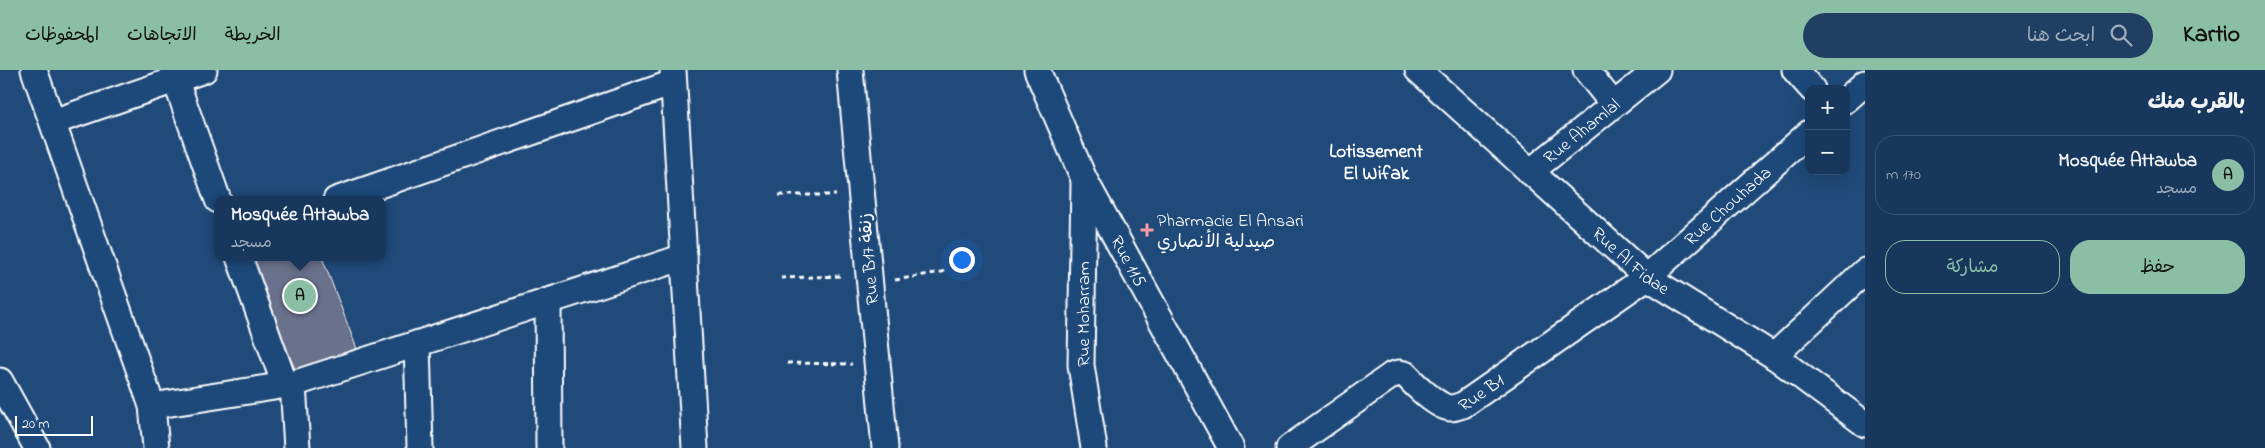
<!DOCTYPE html>
<html lang="ar">
<head>
<meta charset="utf-8">
<style>
	body { margin:0; font-family:"Indie Flower","Playpen Sans Arabic",sans-serif; background:#203f62; color:#f1f3f6; direction:rtl }
	.controls { position:absolute; right:15px; top:15px; display:grid; overflow:hidden; border-radius:10px; box-shadow:0 5px 20px #0002 }
	.controls button { width:45px; height:45px; display:grid; place-items:center; padding:0; border:0; border-bottom:1px solid #365272; background:#17385c; color:#f1f3f6; font:25px sans-serif }
	.scale { position:absolute; left:15px; bottom:12px; width:78px; box-sizing:border-box; padding-left:5px; border:2px solid #fff; border-top:0; font-size:14px; line-height:18px; white-space:nowrap; color:#fff; -webkit-text-stroke:4px #1f4a7a; paint-order:stroke }
	.you { position:absolute; left:961px; top:189px; width:18px; height:18px; margin:-12px; border:4px solid #fff; border-radius:50%; background:#1a73e8; box-shadow:0 0 0 8px #1a73e833 }
	.badge { display:grid; place-items:center; width:32px; height:32px; border-radius:50%; background:#8abfa5; color:#111; font-size:16px; font-weight:700 }
	.pin { position:absolute; translate:-50% -50%; border:2px solid #fff; box-shadow:0 1px 5px #0006 }
	.popup { position:absolute; left:214px; top:126px; width:172px; height:65px; box-sizing:border-box; display:grid; place-content:center; border-radius:10px; background:#17385c; filter:drop-shadow(0 1px 4px #0005); font-size:16px; white-space:nowrap; color:#9eacbb }
	.popup b { font-size:19px; color:#f1f3f6 }
	.popup::after { content:''; position:absolute; left:50%; top:100%; margin-left:-10px; border:10px solid transparent; border-top-color:#17385c }
	.list { margin:0; padding:0; list-style:none }
	h2 { display:flex; justify-content:space-between; align-items:center; height:65px; margin:0; padding:0 20px; font-size:21px }
	h2 small { font-size:16px; font-weight:400; color:#9eacbb }
	.list li { display:grid; grid-template-columns:32px 1fr auto; gap:15px; align-items:center; box-sizing:border-box; height:80px; margin:0 10px 10px; padding:0 10px; border:1px solid #365272; border-radius:20px }
	.list b { display:block; font-size:19px; white-space:nowrap }
	.list p { margin:0; font-size:16px; white-space:nowrap; color:#9eacbb }
	.list em { font-size:16px; font-style:normal; color:#9eacbb }
	.actions { display:flex; gap:10px; padding:15px 20px }
	.actions a { flex:1; padding:11px 0; border:1px solid #8abfa5; border-radius:20px; text-align:center; font-size:18px; color:#8abfa5 }
	.actions .main { background:#8abfa5; color:#111 }
	.icon { flex:none; width:28px; height:28px; fill:none; stroke:currentColor; stroke-width:2; stroke-linecap:round; stroke-linejoin:round }
	.map { position:relative; flex:none; width:1865px; height:378px; overflow:hidden; direction:ltr }
	header { display:flex; align-items:center; gap:30px; box-sizing:border-box; height:70px; padding:0 25px; background:#8abfa5; color:#111 }
	header strong { font-size:24px }
	nav { display:flex; gap:28px; margin-inline-start:auto; font-size:18px }
	.search { width:350px; height:45px; background:#203f62; display:flex; align-items:center; gap:12px; box-sizing:border-box; padding:0 18px; border-radius:28px; color:#9eacbb; font-size:19px }
	main { display:flex }
	aside { flex:1; background:#17385c }
	.map>svg:first-child { display:block }
</style>
</head>
<body>
<header>
<strong>Kartio</strong>
<div class="search"><svg class="icon" aria-label="search" viewBox="0 0 24 24"><circle cx="10" cy="10" r="6"/><path d="M15 15l6 6"/></svg>ابحث هنا</div>
<nav><a>الخريطة</a><a>الاتجاهات</a><a>المحفوظات</a></nav>
</header>
<main>
<aside>
<h2>بالقرب منك<small></small></h2>
<ul class="list">
<li><span class="badge">A</span><div><b>Mosquée Attawba</b><p>مسجد</p></div><em>170 m</em></li>
</ul>
<div class="actions"><a class="main">حفظ</a><a>مشاركة</a></div>
</aside>
<div class="map">
<svg width="1865" height="378" viewBox="0 0 1865 378">
	<rect width="100%" height="100%" fill="#1f4a7a"/>
	<filter id="ink" filterUnits="userSpaceOnUse"><feTurbulence type="fractalNoise" baseFrequency=".02" numOctaves="2"/><feDisplacementMap in="SourceGraphic" scale="10" xChannelSelector="R" yChannelSelector="G"/><feConvolveMatrix kernelMatrix="1 2 1 2 8 2 1 2 1" color-interpolation-filters="sRGB"/></filter>
	<g filter="url(#ink)">
		<path fill="#0007" d="M247 187H323L362 290 302 310Z"/>
		<path fill="#6a718c" stroke="#fff" d="M246 187H322L357 279 295 299Z"/>
		<g fill="none" stroke-linecap="round" stroke-linejoin="round">
			<g stroke="#fff" stroke-width="29">
				<g id="street">
					<path d="M34 0 152 336 156 378"/>
					<path d="M172 0 218 130"/>
					<path d="M673 0 695 378"/>
					<path d="M850 0 885 378"/>
					<path id="s1" d="M1037 0 1084 109 1231 378"/>
					<path id="s2" d="M1418 0 1647 207 1774 286 1865 354"/>
					<path d="M1586 0 1613 34"/>
					<path d="M1795 0 1812 19"/>
					<path d="M1846 30 1865 13"/>
					<path d="M53 52 204 0"/>
					<path id="s3" d="M1530 102 1657 0"/>
					<path d="M1084 112 1081 295 1094 378"/>
					<path d="M336 130 673 13"/>
					<path d="M239 187 285 315"/>
					<path d="M548 231 549 378"/>
					<path d="M417 274 420 378"/>
					<path d="M1774 286 1865 201"/>
					<path d="M0 311 37 378"/>
					<path d="M293 314 297 378"/>
					<path d="M152 336 293 314 684 187"/>
					<path id="s4" d="M1289 378 1392 305 1399 303 1405 304C1414 314 1438 338 1451 338 1455 338 1459 336 1463 335L1647 207 1809 63"/>
				</g>
			</g>
			<g stroke="#fff" stroke-width="3" stroke-dasharray="5 4" stroke-linecap="butt">
				<path d="M779 125H836"/>
				<path d="M781 208 843 206"/>
				<path d="M895 210 947 201"/>
				<path d="M787 293 852 294"/>
			</g>
			<use href="#street" stroke="#1f4a7a" stroke-width="25"/>
		</g>
	</g>
	<path fill="#ff9aa2" stroke="#1f4a7a" stroke-width="2" d="M1144.5 152.5h5v5h5v5h-5v5h-5v-5h-5v-5h5z"/>
	<g text-anchor="middle" stroke-width="5" stroke-linejoin="round" paint-order="stroke">
		<g font-size="18" fill="#fff" stroke="#1f4a7a">
			<text dy="6" stroke="none"><textPath href="#s3" startOffset="66">Rue Ahamlal</textPath></text>
			<text dy="6" stroke="none"><textPath href="#s4" startOffset="542">Rue Chouhada</textPath></text>
			<text transform="translate(868 189) rotate(-95)" y="6">Rue B17 زنقة</text>
			<text dy="6" stroke="none"><textPath href="#s2" startOffset="286">Rue Al Fidae</textPath></text>
			<text dy="6" stroke="none"><textPath href="#s1" startOffset="212">Rue 115</textPath></text>
			<text transform="translate(1083 244) rotate(-90)" y="6">Rue Moharram</text>
			<text dy="6" stroke="none"><textPath href="#s4" startOffset="232">Rue B1</textPath></text>
		</g>
		<g font-size="18" fill="#fff" stroke="#1f4a7a" text-anchor="start">
			<text x="1157" y="156">Pharmacie El Ansari<tspan x="1157" dy="21">صيدلية الأنصاري</tspan></text>
		</g>
		<g font-size="19" font-weight="bold" fill="#fff" stroke="#1f4a7a">
			<text x="1376" y="87">Lotissement<tspan x="1376" dy="22">El Wifak</tspan></text>
		</g>
	</g>
</svg>
<div class="controls">
<button>+</button>
<button>−</button>
</div>
<div class="scale">20 m</div>
<div class="you"></div>
<div class="pin badge" style="left:300px;top:226px">A</div>
<div class="popup"><b>Mosquée Attawba</b>مسجد</div>
</div>
</main>
</body>
</html>
